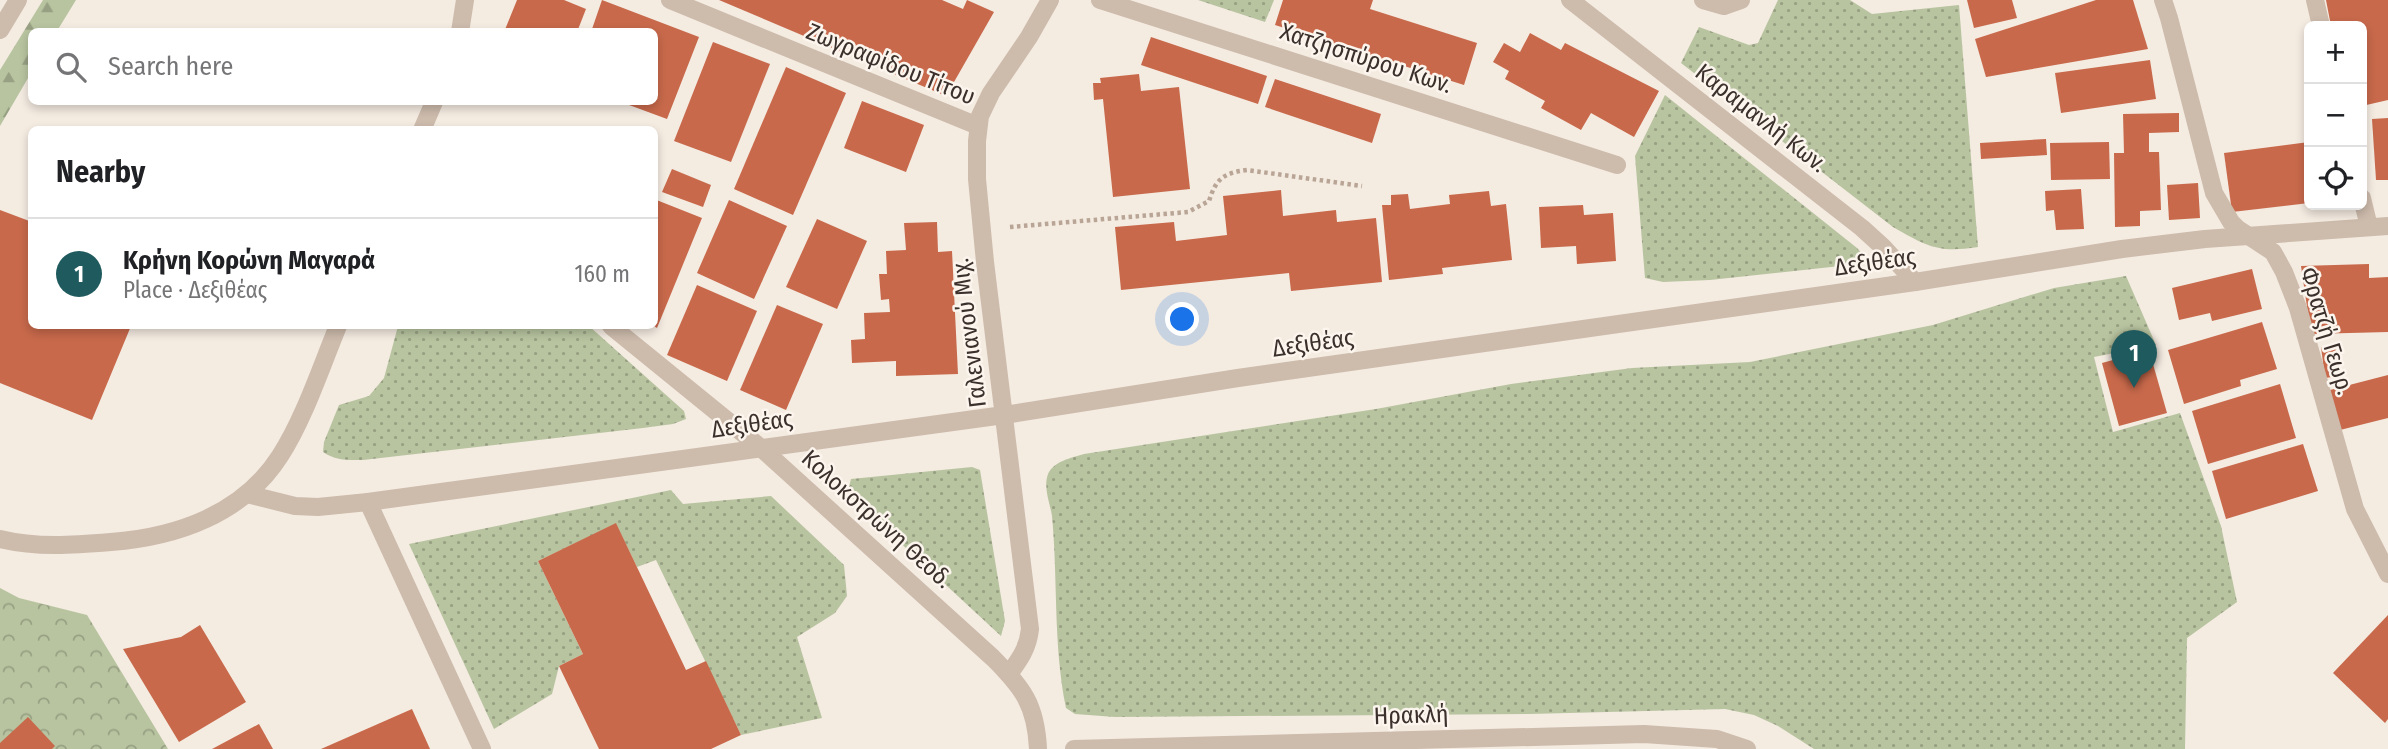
<!DOCTYPE html>
<html lang="en">
<head>
<meta charset="utf-8">
<style>
	body { margin:0; font-family:"Fira Sans Condensed",sans-serif; background:#f2f2f2; color:#202124 }
	.controls { position:absolute; right:21px; top:21px; display:grid; overflow:hidden; border-radius:10px; box-shadow:0 4px 10px #0003 }
	.controls button { width:63px; height:63px; display:grid; place-items:center; padding:0; border:0; border-bottom:2px solid #e0e0e0; background:#fff; color:#202124; font:35px sans-serif }
	.you { position:absolute; left:1183px; top:320px; width:24px; height:24px; margin:-18px; border:5px solid #fff; border-radius:50%; background:#1a73e8; box-shadow:0 0 0 10px #1a73e833 }
	.badge { display:grid; place-items:center; width:46px; height:46px; border-radius:50%; background:#1f5a5e; color:#fff; font-size:23px; font-weight:700 }
	.pin { position:absolute; translate:-50% -58px; filter:drop-shadow(0 2px 4px #0008) }
	.pin::after { content:''; position:absolute; top:37px; width:24px; height:21px; background:inherit; clip-path:polygon(0 0,100% 0,50% 100%) }
	.list { margin:0; padding:0; list-style:none }
	h2 { display:flex; justify-content:space-between; align-items:center; height:91px; margin:0; padding:0 28px; font-size:30px }
	h2 small { font-size:23px; font-weight:400; color:#757577 }
	.list li { display:grid; grid-template-columns:46px 1fr auto; gap:21px; align-items:center; box-sizing:border-box; height:112px; padding:0 28px; border-top:2px solid #e0e0e0 }
	.list b { display:block; font-size:26px; white-space:nowrap }
	.list p { margin:0; font-size:23px; white-space:nowrap; color:#757577 }
	.list em { font-size:23px; font-style:normal; color:#757577 }
	.icon { flex:none; width:38px; height:38px; fill:none; stroke:currentColor; stroke-width:2; stroke-linecap:round; stroke-linejoin:round }
	.map { position:relative; flex:none; width:2388px; height:749px; overflow:hidden }
	.search { position:absolute; background:#fff; box-shadow:0 4px 10px #0003; left:28px; top:28px; width:630px; height:77px; display:flex; align-items:center; gap:18px; box-sizing:border-box; padding:0 24px; border-radius:10px; color:#757577; font-size:26px }
	.panel { position:absolute; background:#fff; box-shadow:0 4px 10px #0003; left:28px; top:126px; width:630px; height:203px; border-radius:10px }
	.map>svg:first-child { display:block }
</style>
</head>
<body>
<div class="map">
<svg width="2388" height="749" viewBox="0 0 2388 749">
	<defs>
		<pattern id="grass-dots" width="8" height="8" patternUnits="userSpaceOnUse" patternTransform="scale(1.75)"><rect width="8" height="8" fill="#b8c4a0"/><path d="M2 2h.1M6 6h.1" fill="none" stroke="#97a083" stroke-width="1.8" stroke-linecap="round"/></pattern>
		<pattern id="forest-firs" width="22" height="20" patternUnits="userSpaceOnUse" patternTransform="scale(1.75)"><rect width="22" height="20" fill="#b8c4a0"/><path d="M5 1l3.5 6h-7zM16 11l3.5 6h-7z" fill="#97a083"/></pattern>
		<pattern id="park-crowns" width="20" height="18" patternUnits="userSpaceOnUse" patternTransform="scale(1.75)"><rect width="20" height="18" fill="#b8c4a0"/><path d="M2 6a3 3 0 1 1 6 0M12 15a3 3 0 1 1 6 0" fill="none" stroke="#97a083"/></pattern>
	</defs>
	<rect width="100%" height="100%" fill="#f4ebe1"/>
	<g fill="url(#grass-dots)">
		<path d="M1198 0H1274L1265 22Z"/>
		<path d="M1778 0H1850L1872 14 1959 5 1978 247C1938 253 1928 247 1893 227L1681 63 1699 27 1749 45 1758 43Z"/>
		<path d="M1665 95 1857 248 1867 259 1859 264 1710 280 1663 282 1645 278 1635 156Z"/>
		<path d="M2126 276 2156 345 2094 357 2113 432 2180 413 2221 526 2237 602 2187 638 2185 749H1814L1778 726 1754 715 1725 709 1529 714 1115 717 1075 714 1066 708C1053 645 1058 580 1052 516 1050 503 1043 488 1048 474 1054 461 1071 458 1084 454L1376 409 1511 384 1632 368 1750 362 1933 325 2054 288Z"/>
		<path d="M398 326H589L684 411 686 419 673 424 643 428 363 460C348 460 336 461 323 452L324 442 339 405 369 396 384 378Z"/>
		<path d="M972 467 980 470 1005 621 1001 636 854 500 848 491 851 479Z"/>
		<path d="M671 490 683 504 771 496 844 565 847 596 835 613 797 637 822 718 741 735 656 560 637 567 616 524 538 561 583 654 559 666 552 694 494 729 409 544Z"/>
	</g>
	<path fill="url(#forest-firs)" d="M43 0H76L57 31 32 32 31 73 0 126V70Z"/>
	<path fill="url(#park-crowns)" d="M0 588 19 598 87 615 168 749H0Z"/>
	<g fill="#c8694b">
		<path d="M517 0H564L586 9 577 32H504Z"/>
		<path d="M602 0 699 37 667 119 621 102H654V32H591Z"/>
		<path d="M719 0H942L963 9 967 0 994 12 946 96Z"/>
		<path d="M1283 0H1373L1370 9 1477 43 1464 85 1275 25Z"/>
		<path d="M1967 0H2012L2017 18 1974 28Z"/>
		<path d="M2096 0H2133L2148 49 1986 77 1975 39Z"/>
		<path d="M2326 0H2388V100L2362 106V26H2331Z"/>
		<path d="M1530 33 1561 50 1565 43 1659 91 1634 137 1591 113 1581 130 1541 108 1545 101 1505 79 1509 71 1493 62 1504 43 1520 52Z"/>
		<path d="M1151 37 1267 76 1258 104 1141 65Z"/>
		<path d="M713 42 770 64 731 162 674 141Z"/>
		<path d="M2150 60 2156 99 2061 113 2055 73Z"/>
		<path d="M786 67 846 93 793 215 734 189Z"/>
		<path d="M1139 74 1141 91 1179 87 1190 189 1113 197 1103 99 1094 100 1093 83H1101L1100 78Z"/>
		<path d="M1275 79 1381 114 1372 143 1265 107Z"/>
		<path d="M862 101 924 125 906 172 844 148Z"/>
		<path d="M2179 113V132L2149 133V152H2159L2161 210 2140 211V226L2115 227 2114 153H2124L2123 114Z"/>
		<path d="M2388 118V180H2376L2372 119Z"/>
		<path d="M2046 139 2047 155 1981 159 1980 143Z"/>
		<path d="M2109 142 2110 179 2051 180 2050 143Z"/>
		<path d="M2309 142V203L2232 212 2224 153Z"/>
		<path d="M672 169 711 185 703 207 662 192Z"/>
		<path d="M2198 183 2200 218 2169 220 2167 185Z"/>
		<path d="M2081 189 2084 229 2056 230 2054 210 2046 211 2045 191Z"/>
		<path d="M1281 190 1283 216 1336 210 1337 222 1376 218 1382 282 1291 291 1289 273 1121 290 1115 227 1174 222 1176 241 1227 235 1223 196Z"/>
		<path d="M1489 191 1491 206 1506 204 1512 260 1442 268 1443 274 1389 280 1382 205H1391V195L1408 194 1410 209 1450 204 1449 195Z"/>
		<path d="M654 199 702 218 657 328 654 326Z"/>
		<path d="M729 200 787 226 754 299 697 273Z"/>
		<path d="M1583 205 1584 215 1613 213 1616 261 1577 264 1576 246 1541 248 1539 207Z"/>
		<path d="M0 210 32 222V326H131L92 420 0 383Z"/>
		<path d="M817 219 867 241 837 309 786 287Z"/>
		<path d="M937 222 938 252 952 251 958 374 896 376V361L852 363 851 340 865 339 864 313 890 312 889 299 881 300 879 274H887L886 251 906 250 904 223Z"/>
		<path d="M2369 264V278L2388 277V332L2311 334 2301 266Z"/>
		<path d="M2252 269 2262 309 2212 321 2210 313 2179 320 2172 288Z"/>
		<path d="M697 285 757 311 727 381 667 355Z"/>
		<path d="M777 305 823 324 786 410 740 390Z"/>
		<path d="M2262 322 2277 369 2240 380 2241 386 2184 404 2168 350Z"/>
		<path d="M2335 345 2339 376 2325 378 2321 347Z"/>
		<path d="M2149 350 2167 413 2119 426 2102 363Z"/>
		<path d="M2388 375V418L2340 430 2330 390Z"/>
		<path d="M2280 384 2296 438 2208 464 2192 411Z"/>
		<path d="M2303 444 2318 491 2226 519 2212 471Z"/>
		<path d="M616 523 686 670 706 661 741 735 711 749H599L559 666 583 654 538 561Z"/>
		<path d="M2388 615V719L2385 723 2333 673Z"/>
		<path d="M200 625 246 702 179 742 123 649 181 637Z"/>
		<path d="M412 709 430 749H321Z"/>
		<path d="M28 717 55 746 52 749H0V743Z"/>
		<path d="M259 724 273 749H212Z"/>
	</g>
	<g fill="none" stroke-linecap="round" stroke-linejoin="round">
		<path stroke="#b9a596" stroke-width="4.5" stroke-dasharray="3.5 3.5" stroke-linecap="butt" d="M1010 227 1188 212 1209 201C1216 179 1223 173 1247 170L1362 186"/>
		<g stroke="#cdbbac" stroke-width="18">
			<path d="M670 0 978 126"/>
			<path d="M1100 0 1617 165"/>
			<path d="M1570 0 1862 228 1884 248 1915 282"/>
			<path d="M1703 0 1724 6 1741 0"/>
			<path d="M2163 0 2169 18 2214 193 2231 222 2238 229 2273 252 2284 272 2298 308 2355 509 2388 574"/>
			<path d="M2315 0 2321 26"/>
			<path d="M0 30 18 0"/>
			<path d="M460 32 465 0"/>
			<path d="M422 130 434 102"/>
			<path d="M2362 198 2369 227"/>
			<path d="M611 326 761 448 993 658C1023 688 1036 705 1038 749"/>
			<path d="M247 494 295 506 318 507 368 502 1004 415 1238 378 1915 282 2122 249 2205 239 2388 226"/>
			<path d="M368 502 482 749"/>
			<path d="M0 539C36 548 75 545 111 542 177 537 243 514 280 456 304 419 321 367 338 326"/>
			<path d="M1009 674C1020 659 1028 648 1030 629L985 262 977 179V141L980 116 991 93 1029 37 1050 0"/>
			<path d="M1074 749 1644 734 1717 739 1747 749"/>
		</g>
	</g>
	<g text-anchor="middle" stroke-width="5" stroke-linejoin="round" paint-order="stroke">
		<g font-size="24" fill="#3b302b" stroke="#fbf5ee">
			<text transform="translate(1366 58) rotate(18)" y="8">Χατζησπύρου Κων.</text>
			<text transform="translate(891 64) rotate(22)" y="8">Ζωγραφίδου Τίτου</text>
			<text transform="translate(1761 118) rotate(38)" y="8">Καραμανλή Κων.</text>
			<text transform="translate(1875 262) rotate(-8)" y="8">Δεξιθέας</text>
			<text transform="translate(2327 331) rotate(73)" y="8">Φρατζή Γεωρ.</text>
			<text transform="translate(969 333) rotate(-97)" y="8">Γαλενιανού Μιχ.</text>
			<text transform="translate(1313 343) rotate(-8)" y="8">Δεξιθέας</text>
			<text transform="translate(752 424) rotate(-8)" y="8">Δεξιθέας</text>
			<text transform="translate(877 519) rotate(42)" y="8">Κολοκοτρώνη Θεοδ.</text>
			<text transform="translate(1411 715) rotate(-2)" y="8">Ηρακλή</text>
		</g>
	</g>
</svg>
<div class="controls">
<button>+</button>
<button>−</button>
<button><svg class="icon" aria-label="locate" viewBox="0 0 24 24"><circle cx="12" cy="12" r="6"/><path d="M12 2v4M12 18v4M2 12h4M18 12h4"/></svg></button>
</div>
<div class="you"></div>
<div class="pin badge" style="left:2134px;top:388px">1</div>
<div class="search"><svg class="icon" aria-label="search" viewBox="0 0 24 24"><circle cx="10" cy="10" r="6"/><path d="M15 15l6 6"/></svg>Search here</div>
<section class="panel">
<h2>Nearby<small></small></h2>
<ul class="list">
<li><span class="badge">1</span><div><b>Κρήνη Κορώνη Μαγαρά</b><p>Place · Δεξιθέας</p></div><em>160 m</em></li>
</ul>
</section>
</div>
</body>
</html>
